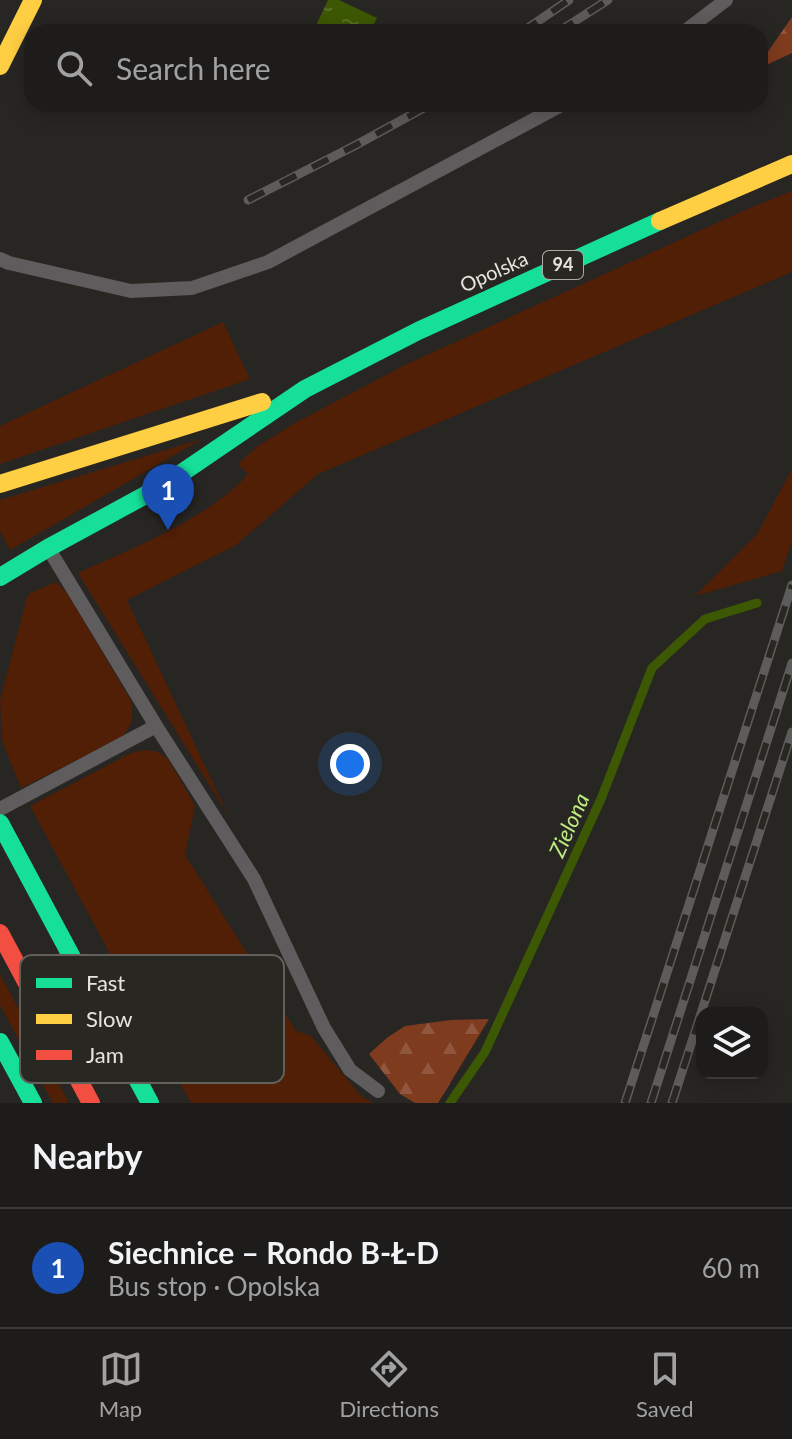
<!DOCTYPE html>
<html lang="en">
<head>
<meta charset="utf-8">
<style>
	body { margin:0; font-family:Lato,sans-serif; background:#262523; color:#f1f3f6 }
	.controls { position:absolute; right:24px; bottom:24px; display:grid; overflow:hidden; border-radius:16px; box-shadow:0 4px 20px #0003 }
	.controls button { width:72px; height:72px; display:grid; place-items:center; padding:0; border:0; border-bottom:2px solid #3c3a39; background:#1e1c1a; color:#f1f3f6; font:40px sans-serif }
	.you { position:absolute; left:350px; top:764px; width:28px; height:28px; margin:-20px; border:6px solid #fff; border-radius:50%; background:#1a73e8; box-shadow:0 0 0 12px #1a73e833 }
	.badge { display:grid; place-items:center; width:52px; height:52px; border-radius:50%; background:#a3a29e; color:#fff; font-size:26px; font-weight:700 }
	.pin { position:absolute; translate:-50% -66px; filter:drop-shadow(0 2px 4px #0008) }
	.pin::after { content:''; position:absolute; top:42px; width:28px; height:24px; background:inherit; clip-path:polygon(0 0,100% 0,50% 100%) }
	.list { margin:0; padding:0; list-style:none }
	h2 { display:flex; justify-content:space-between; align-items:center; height:104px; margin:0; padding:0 32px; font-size:34px }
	h2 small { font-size:26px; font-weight:400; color:#a1a1a2 }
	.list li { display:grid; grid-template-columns:52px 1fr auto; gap:24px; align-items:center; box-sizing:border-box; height:120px; padding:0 32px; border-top:2px solid #3c3a39 }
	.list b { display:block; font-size:30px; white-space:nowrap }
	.list p { margin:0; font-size:26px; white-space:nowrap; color:#a1a1a2 }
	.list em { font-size:26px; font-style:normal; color:#a1a1a2 }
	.icon { flex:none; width:44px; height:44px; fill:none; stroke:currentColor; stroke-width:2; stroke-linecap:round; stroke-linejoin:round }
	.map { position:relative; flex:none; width:792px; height:1103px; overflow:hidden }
	.search { position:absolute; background:#1e1c1a; box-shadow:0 4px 20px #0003; left:24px; right:24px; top:24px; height:88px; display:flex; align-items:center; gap:20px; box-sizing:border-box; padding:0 28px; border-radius:24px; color:#a1a1a2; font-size:30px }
	.sheet { height:224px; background:#1e1c1a }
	nav { display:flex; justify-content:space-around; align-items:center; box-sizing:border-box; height:112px; border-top:2px solid #3c3a39; background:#1e1c1a; font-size:22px; color:#a1a1a2 }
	nav a { display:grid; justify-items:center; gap:4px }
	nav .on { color:#a3a29e }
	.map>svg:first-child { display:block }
</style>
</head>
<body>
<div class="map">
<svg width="792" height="1103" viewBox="0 0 792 1103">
	<defs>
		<pattern id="forest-firs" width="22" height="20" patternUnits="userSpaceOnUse" patternTransform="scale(2)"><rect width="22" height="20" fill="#7e3b1e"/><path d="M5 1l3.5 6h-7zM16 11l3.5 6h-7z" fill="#90573e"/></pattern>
		<pattern id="water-ripples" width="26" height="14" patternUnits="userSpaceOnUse" patternTransform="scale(2)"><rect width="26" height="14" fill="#3d5803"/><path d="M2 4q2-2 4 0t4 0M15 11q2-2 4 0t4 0" fill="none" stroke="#597027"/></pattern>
	</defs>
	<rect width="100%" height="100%" fill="#282623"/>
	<g fill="#511e06">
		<path d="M792 191V272L318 474 236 545 127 600 228 815 78 573C133 548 208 519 248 474L238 464 258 446 295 423 405 365 743 211Z"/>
		<path d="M223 322 250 379 0 464V426Z"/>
		<path d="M202 439 10 550 0 531V500Z"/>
		<path d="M792 469V541L782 571 695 596 757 534Z"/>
		<path d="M56 582 67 593 131 701C134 717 132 725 122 737L21 788 2 741 0 700 27 597 30 593Z"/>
		<path d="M145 750 158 752 168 759 195 806 185 855 296 1031 311 1036 361 1096 373 1103H191L30 806 131 753Z"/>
		<path d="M0 974 69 1103H53L0 1005Z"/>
	</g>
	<g fill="url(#forest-firs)">
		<path d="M792 17V53L760 68V63Z"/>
		<path d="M489 1019 438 1103H415L400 1094 369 1054 388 1037 405 1026 451 1020Z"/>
	</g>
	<path fill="url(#water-ripples)" d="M328 0H339L377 18 370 32H313Z"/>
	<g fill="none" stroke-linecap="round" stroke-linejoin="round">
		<path stroke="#3d5803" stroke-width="9" d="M450 1103 485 1052 601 799 652 668 705 619 757 603"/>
		<g stroke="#5e5c5c" stroke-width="14">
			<path d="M684 32 726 0"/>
			<path d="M0 259 9 263 131 291 192 288 268 262 563 104"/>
			<path d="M50 551 156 726 254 879 324 1028 350 1070 378 1091"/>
			<path d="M0 809 156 726"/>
		</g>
		<g stroke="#16e098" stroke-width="18">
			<path d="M0 577 48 548 164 485 305 389 418 331 660 221"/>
			<path d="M0 823 150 1103"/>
			<path d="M0 1042 33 1103"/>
		</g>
		<g stroke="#ffcf43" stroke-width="18">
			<path d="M0 66 33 0"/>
			<path d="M660 221 792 164"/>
			<path d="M0 484 262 402"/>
		</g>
		<path stroke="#f24e42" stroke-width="18" d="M0 933 91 1103"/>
		<g stroke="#5d5c5a" stroke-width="9">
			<g id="rail">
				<path d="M522 32 569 0"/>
				<path d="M558 32 608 0"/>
				<path d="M248 200 356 145 431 104"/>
				<path d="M625 1103 792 585"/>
				<path d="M651 1103 792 663"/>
				<path d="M672 1103 792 732"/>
			</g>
		</g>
		<use href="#rail" stroke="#292722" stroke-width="6" stroke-dasharray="18" stroke-linecap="butt"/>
	</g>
	<g text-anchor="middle" stroke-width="6" stroke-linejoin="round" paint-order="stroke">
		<rect fill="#292722" stroke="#adaba8" stroke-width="2" x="543" y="251" width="40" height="28" rx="6"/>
		<g font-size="18" font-weight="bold" fill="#e5e4e1">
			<text x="563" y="271">94</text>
		</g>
		<g font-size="20" fill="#e5e4e1" stroke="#292722">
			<text transform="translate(494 272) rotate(-24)" y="7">Opolska</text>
		</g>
		<g font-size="22" font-style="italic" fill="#beec81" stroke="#292722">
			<text transform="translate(569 825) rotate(-66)" y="8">Zielona</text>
		</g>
	</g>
	<rect x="20" y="955" width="264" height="128" rx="12" fill="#292722" stroke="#61605b" stroke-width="2"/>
	<rect x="36" y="978" width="36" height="10" fill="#16e098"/>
	<rect x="36" y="1014" width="36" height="10" fill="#ffcf43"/>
	<rect x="36" y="1050" width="36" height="10" fill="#f24e42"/>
	<g font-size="22" fill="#e5e4e1">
		<text x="86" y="991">Fast</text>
		<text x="86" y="1027">Slow</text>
		<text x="86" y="1063">Jam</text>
	</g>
</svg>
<div class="controls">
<button><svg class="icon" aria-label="layers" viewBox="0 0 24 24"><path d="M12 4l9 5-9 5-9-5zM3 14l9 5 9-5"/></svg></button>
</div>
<div class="you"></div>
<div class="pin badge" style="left:168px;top:530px;background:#1a4fb4">1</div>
<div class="search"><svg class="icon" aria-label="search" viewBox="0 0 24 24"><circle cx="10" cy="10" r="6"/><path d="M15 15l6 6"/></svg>Search here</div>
</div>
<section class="sheet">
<h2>Nearby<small></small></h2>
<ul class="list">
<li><span class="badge" style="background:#1a4fb4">1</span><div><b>Siechnice – Rondo B-Ł-D</b><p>Bus stop · Opolska</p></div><em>60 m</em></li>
</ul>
</section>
<nav>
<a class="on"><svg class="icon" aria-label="map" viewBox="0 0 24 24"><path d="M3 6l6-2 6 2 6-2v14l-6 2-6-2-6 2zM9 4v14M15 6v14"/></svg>Map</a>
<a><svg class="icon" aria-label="directions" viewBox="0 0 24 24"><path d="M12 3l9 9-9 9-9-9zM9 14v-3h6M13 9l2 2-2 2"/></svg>Directions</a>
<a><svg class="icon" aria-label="saved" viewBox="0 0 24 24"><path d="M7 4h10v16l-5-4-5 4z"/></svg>Saved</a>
</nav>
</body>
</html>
